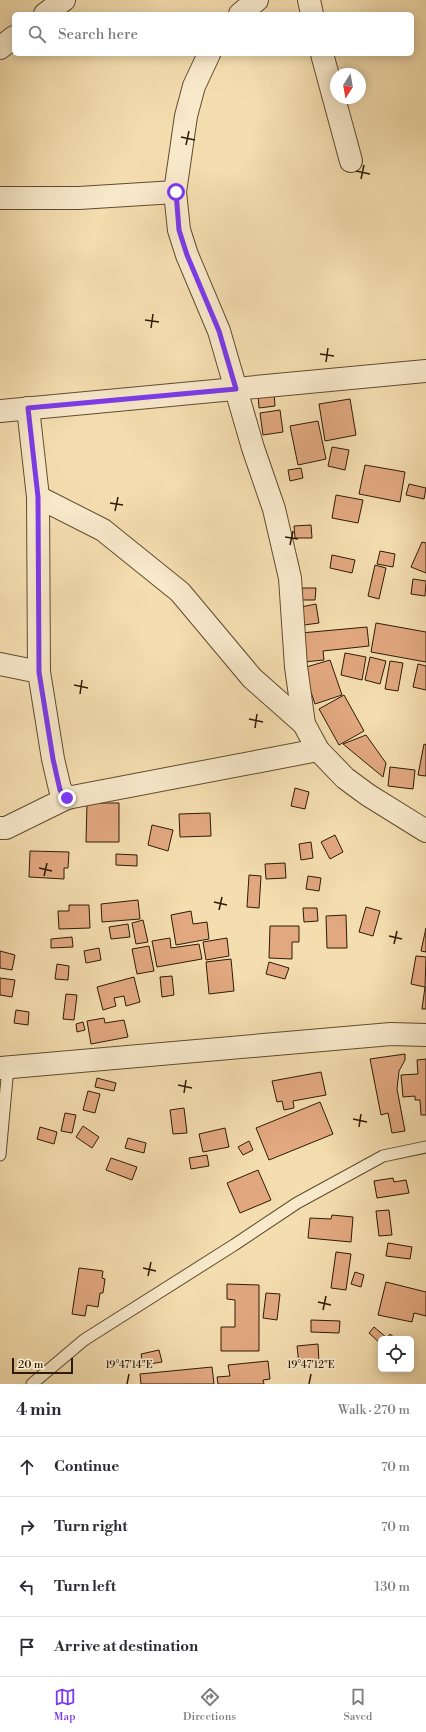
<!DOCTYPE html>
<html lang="en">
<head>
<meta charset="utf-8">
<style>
	body { margin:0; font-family:"Libre Bodoni",serif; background:#f2f2f3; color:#2b2b33 }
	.controls { position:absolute; right:12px; bottom:12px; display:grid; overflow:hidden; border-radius:6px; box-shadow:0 2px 10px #0003 }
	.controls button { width:36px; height:36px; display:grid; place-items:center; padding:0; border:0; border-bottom:1px solid #e1e1e2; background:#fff; color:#2b2b33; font:20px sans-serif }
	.compass { position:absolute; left:330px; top:68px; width:36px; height:36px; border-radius:50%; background:#fff; box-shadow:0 2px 10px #0003; rotate:191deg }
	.scale { position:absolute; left:12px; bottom:10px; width:61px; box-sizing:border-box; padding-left:4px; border:2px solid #2e1b06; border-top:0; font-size:11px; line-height:14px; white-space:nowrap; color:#2e1b06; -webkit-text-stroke:3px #f8e9cb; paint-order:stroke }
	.stop { position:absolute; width:12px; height:12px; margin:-9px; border:3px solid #7c3aed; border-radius:50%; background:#fff }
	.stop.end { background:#7c3aed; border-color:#fff; box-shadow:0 1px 4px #0008 }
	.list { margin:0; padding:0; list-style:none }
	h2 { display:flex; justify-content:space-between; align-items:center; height:52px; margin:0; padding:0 16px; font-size:17px }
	h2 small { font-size:13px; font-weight:400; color:#7c7c81 }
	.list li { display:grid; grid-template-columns:26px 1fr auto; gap:12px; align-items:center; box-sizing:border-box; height:60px; padding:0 16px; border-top:1px solid #e1e1e2 }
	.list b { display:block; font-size:15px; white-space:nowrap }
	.list em { font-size:13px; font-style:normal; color:#7c7c81 }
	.icon { flex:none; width:22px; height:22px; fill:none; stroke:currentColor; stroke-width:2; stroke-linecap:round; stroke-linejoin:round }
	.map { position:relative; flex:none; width:426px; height:1384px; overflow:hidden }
	.search { position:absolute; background:#fff; box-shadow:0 2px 10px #0003; left:12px; right:12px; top:12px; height:44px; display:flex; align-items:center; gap:10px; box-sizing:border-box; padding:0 14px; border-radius:6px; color:#7c7c81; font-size:15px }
	.sheet { height:292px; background:#fff }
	nav { display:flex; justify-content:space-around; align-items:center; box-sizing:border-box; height:56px; border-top:1px solid #e1e1e2; background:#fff; font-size:11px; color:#7c7c81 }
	nav a { display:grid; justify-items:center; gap:2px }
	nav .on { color:#7c3aed }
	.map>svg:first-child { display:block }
</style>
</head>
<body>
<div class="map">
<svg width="426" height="1384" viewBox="0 0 426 1384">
	<rect width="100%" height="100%" fill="#f4ddaf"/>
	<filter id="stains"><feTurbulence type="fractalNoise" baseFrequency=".005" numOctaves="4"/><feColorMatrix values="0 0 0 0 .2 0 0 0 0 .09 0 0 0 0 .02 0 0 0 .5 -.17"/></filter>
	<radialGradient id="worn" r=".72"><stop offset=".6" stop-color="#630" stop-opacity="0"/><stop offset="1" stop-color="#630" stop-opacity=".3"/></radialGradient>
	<g fill="#e2a880" stroke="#2e1b06">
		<path d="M274 392 275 406 259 408 258 394Z"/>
		<path d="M350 399 356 435 325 441 319 404Z"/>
		<path d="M280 410 283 432 263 435 260 413Z"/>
		<path d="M318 421 326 459 298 465 290 426Z"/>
		<path d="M332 447 349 450 345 470 328 466Z"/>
		<path d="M365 465 405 472 400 502 359 494Z"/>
		<path d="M301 468 303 478 290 481 288 470Z"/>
		<path d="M409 484 426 488 424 499 406 495Z"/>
		<path d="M336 495 363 500 358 523 332 518Z"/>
		<path d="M311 525 312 538H295L294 526Z"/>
		<path d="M422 542 426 543V573L411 567Z"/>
		<path d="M380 551 395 554 393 567 377 564Z"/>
		<path d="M332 555 355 560 352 573 330 568Z"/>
		<path d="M375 565 386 568 379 599 368 596Z"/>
		<path d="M413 579 426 581 425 596 411 594Z"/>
		<path d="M302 588H316L315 600H301Z"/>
		<path d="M316 604 319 623 304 625 301 607Z"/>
		<path d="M376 623 426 632V662L371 652Z"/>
		<path d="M367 627 369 646 323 651 324 660 304 662 301 633Z"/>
		<path d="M345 653 366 657 362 680 341 675Z"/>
		<path d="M370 657 386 661 380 684 365 680Z"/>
		<path d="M330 660 342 695 315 704 303 668Z"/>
		<path d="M390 661 403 663 398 691 385 689Z"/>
		<path d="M418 664 426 666V690L413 687Z"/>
		<path d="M344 695 364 731 339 745 319 709Z"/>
		<path d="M366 735 386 763 383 777 343 744Z"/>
		<path d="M424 744 426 745V776L418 775Z"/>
		<path d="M390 767 415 770 413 789 388 786Z"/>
		<path d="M295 788 309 792 305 809 291 806Z"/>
		<path d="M87 803H119V842H86Z"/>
		<path d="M210 813 211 836 180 837 179 814Z"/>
		<path d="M152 825 173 830 168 851 148 845Z"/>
		<path d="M335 835 343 852 330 859 321 842Z"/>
		<path d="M311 842 313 858 301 860 299 844Z"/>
		<path d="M30 851 69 852 68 868H64V879L29 877Z"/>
		<path d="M116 854 137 855V866L116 865Z"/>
		<path d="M285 863 286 878 266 879 265 864Z"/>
		<path d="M249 875 261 876 259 908 247 907Z"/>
		<path d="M308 876 321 878 319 891 306 889Z"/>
		<path d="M138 900 140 919 102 922 101 904Z"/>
		<path d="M69 905H89L90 928 59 929 58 911H69Z"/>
		<path d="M366 907 380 911 373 936 359 932Z"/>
		<path d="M303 908H317L318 921 304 922Z"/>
		<path d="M191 911 193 924 207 922 209 939 176 945 171 915Z"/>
		<path d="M346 915 347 948H327L326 916Z"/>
		<path d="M143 920 148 942 136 944 132 923Z"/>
		<path d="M128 924 130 937 111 939 109 927Z"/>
		<path d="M270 926H299V942H292V959L269 958Z"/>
		<path d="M426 928V952L421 951Z"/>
		<path d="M72 937 73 947 51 948V939Z"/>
		<path d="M170 938 171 948 199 944 202 959 157 967 152 941Z"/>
		<path d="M227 938 229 956 206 960 203 942Z"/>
		<path d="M149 946 154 971 137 974 132 949Z"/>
		<path d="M99 948 101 960 86 963 84 951Z"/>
		<path d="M0 951 15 955 12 970 0 968Z"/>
		<path d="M416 956 426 957 425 987 411 984Z"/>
		<path d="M231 959 234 991 209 994 206 962Z"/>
		<path d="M269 962 289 968 285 979 266 974Z"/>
		<path d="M57 964 69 966 68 980 55 979Z"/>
		<path d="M172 976 174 995 162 997 160 977Z"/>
		<path d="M134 977 140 1002 126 1006 124 996 114 998 116 1006 103 1010 97 987Z"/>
		<path d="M0 978 15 980 12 997 0 995Z"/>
		<path d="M425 987H426V1009H422Z"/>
		<path d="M66 994 77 995 74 1020 63 1019Z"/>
		<path d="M16 1010 29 1012 28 1025 14 1023Z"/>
		<path d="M104 1018 105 1023 124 1020 128 1037 91 1044 87 1021Z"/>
		<path d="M83 1022 85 1030 77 1032 76 1024Z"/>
		<path d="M405 1054V1060L399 1071 397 1089 405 1131 392 1133 388 1113 381 1115 370 1059Z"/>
		<path d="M426 1059V1115H421L420 1100H415V1096L403 1097 401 1075 418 1074 417 1060Z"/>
		<path d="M321 1072 326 1095 293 1101 294 1108 284 1110 282 1101 277 1102 272 1081Z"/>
		<path d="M97 1078 116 1083 114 1091 95 1087Z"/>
		<path d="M88 1091 100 1094 95 1113 83 1110Z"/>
		<path d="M320 1102 333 1134 269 1160 256 1128Z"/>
		<path d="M184 1108 187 1133 173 1134 170 1110Z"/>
		<path d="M65 1113 76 1115 72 1133 61 1131Z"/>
		<path d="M83 1126 99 1137 92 1148 76 1137Z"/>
		<path d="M40 1127 57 1132 54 1144 37 1139Z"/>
		<path d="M225 1128 229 1147 203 1152 199 1134Z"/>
		<path d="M128 1138 146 1143 144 1153 125 1148Z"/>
		<path d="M249 1141 253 1150 243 1155 238 1147Z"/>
		<path d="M207 1155 209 1166 191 1169 189 1158Z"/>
		<path d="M111 1158 137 1167 132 1180 106 1170Z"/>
		<path d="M258 1170 271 1200 240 1213 227 1183Z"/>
		<path d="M393 1178 394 1182 406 1180 409 1193 377 1198 374 1181Z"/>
		<path d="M389 1210 392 1235 379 1236 376 1211Z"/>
		<path d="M332 1215 353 1217 351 1242 308 1238 310 1218 331 1219Z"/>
		<path d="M388 1243 412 1247 410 1259 386 1256Z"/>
		<path d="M336 1252 351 1254 346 1290 331 1288Z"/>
		<path d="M79 1268 103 1271 102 1278 105 1279 103 1293H100L98 1307 87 1305 85 1316 72 1314Z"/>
		<path d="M355 1272 364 1275 361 1287 351 1284Z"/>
		<path d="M386 1282 426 1292V1316L414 1313 412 1322 378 1315Z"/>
		<path d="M227 1284 259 1285V1351H221V1327H235V1300L227 1299Z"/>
		<path d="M266 1293 280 1294 277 1320 263 1318Z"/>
		<path d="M311 1320 340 1321 339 1333 311 1332Z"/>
		<path d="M374 1327 387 1338 390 1334 396 1339H381V1344L369 1333Z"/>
		<path d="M318 1344 319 1362 299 1364 297 1346Z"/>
		<path d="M159 1350 162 1362 143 1365 141 1354Z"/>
		<path d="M268 1361 270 1379 263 1380 264 1384H218L217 1377 230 1376 228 1365Z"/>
		<path d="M212 1367 214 1384H141L140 1374Z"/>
	</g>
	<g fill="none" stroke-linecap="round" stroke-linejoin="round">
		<g stroke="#604c30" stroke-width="13">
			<g id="service">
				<path d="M0 1155 8 1067"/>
				<path d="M32 1384 84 1340 234 1245 297 1203 383 1156 426 1147"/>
			</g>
		</g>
		<g stroke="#604c30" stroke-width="24">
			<g id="minor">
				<path d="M309 0 312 14"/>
				<path d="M45 14 64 0"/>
				<path d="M240 14 257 0"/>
				<path d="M0 48 14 37"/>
				<path d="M209 54 194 86 186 116 175 192 179 230 187 255 219 331 253 448 274 509 290 578 296 667 304 724 318 750 345 778 368 795 426 831"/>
				<path d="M322 54 351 161"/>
				<path d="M0 198H79L175 192"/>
				<path d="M28 408 38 497 39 672 53 759 60 789 67 798"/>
				<path d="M0 411 426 371"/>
				<path d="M38 497 103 530 180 592 252 678 304 724"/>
				<path d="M0 664 39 672"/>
				<path d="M0 828H6L67 798 318 750"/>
				<path d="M0 1068 391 1034 426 1035"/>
			</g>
		</g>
		<use href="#service" stroke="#f8e9cb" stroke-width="11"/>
		<use href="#minor" stroke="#f8e9cb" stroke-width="22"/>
	</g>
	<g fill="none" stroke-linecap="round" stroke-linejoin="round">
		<path stroke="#7c3aed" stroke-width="5" d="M67 798 60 790 53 759 39 672 38 497 28 408 236 389 219 331 187 255 179 230 176 192"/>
	</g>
	<path fill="none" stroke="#2e1b06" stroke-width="1.5" d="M181 137 195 140M186 145 189 131M356 171 370 174M361 179 364 165M145 320 159 322M151 328 153 314M320 354 334 356M326 362 328 348M110 503 123 505M115 511 118 497M285 537 298 539M290 545 293 531M74 685 88 688M80 694 82 680M249 719 263 722M255 728 257 714M39 868 52 871M44 876 47 863M214 902 227 905M219 910 222 897M389 936 402 939M394 944 397 931M178 1085 192 1088M184 1093 186 1080M353 1119 367 1122M359 1127 361 1114M143 1268 156 1271M148 1276 151 1262M318 1302 331 1305M323 1310 326 1296M127 1384 129 1374M309 1384 311 1374"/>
	<g font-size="10" text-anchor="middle" fill="#2e1b06" stroke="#f8e9cb" stroke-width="3.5" stroke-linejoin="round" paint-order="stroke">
		<text x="129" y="1368">19°47'14"E</text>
		<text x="311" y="1368">19°47'12"E</text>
	</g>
	<rect width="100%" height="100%" filter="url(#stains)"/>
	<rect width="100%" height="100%" fill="url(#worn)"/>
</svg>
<div class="controls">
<button><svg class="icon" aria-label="locate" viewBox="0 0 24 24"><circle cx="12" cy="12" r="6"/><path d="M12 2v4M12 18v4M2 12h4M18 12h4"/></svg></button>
</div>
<svg class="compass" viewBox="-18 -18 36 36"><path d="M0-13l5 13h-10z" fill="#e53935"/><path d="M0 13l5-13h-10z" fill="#7c7c81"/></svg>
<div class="scale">20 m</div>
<div class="stop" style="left:176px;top:192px"></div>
<div class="stop end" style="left:67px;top:798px"></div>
<div class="search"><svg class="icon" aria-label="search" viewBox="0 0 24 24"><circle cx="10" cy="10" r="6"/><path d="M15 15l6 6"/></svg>Search here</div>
</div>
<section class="sheet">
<h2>4 min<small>Walk · 270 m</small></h2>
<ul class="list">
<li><svg class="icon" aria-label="ahead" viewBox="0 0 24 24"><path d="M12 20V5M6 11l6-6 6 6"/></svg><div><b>Continue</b></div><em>70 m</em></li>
<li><svg class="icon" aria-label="right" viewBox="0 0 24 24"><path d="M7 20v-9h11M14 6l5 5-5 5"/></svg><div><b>Turn right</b></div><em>70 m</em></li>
<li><svg class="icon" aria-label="left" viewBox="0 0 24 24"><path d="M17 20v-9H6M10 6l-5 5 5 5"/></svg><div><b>Turn left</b></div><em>130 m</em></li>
<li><svg class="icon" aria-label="arrive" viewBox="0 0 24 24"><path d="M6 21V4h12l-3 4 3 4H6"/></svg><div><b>Arrive at destination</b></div></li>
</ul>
</section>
<nav>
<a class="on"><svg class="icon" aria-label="map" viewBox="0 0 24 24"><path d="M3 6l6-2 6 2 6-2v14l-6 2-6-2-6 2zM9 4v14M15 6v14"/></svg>Map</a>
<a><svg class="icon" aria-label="directions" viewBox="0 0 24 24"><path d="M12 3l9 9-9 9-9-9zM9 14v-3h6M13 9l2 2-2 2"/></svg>Directions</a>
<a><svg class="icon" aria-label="saved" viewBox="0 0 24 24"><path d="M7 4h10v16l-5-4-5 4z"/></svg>Saved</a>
</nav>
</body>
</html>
